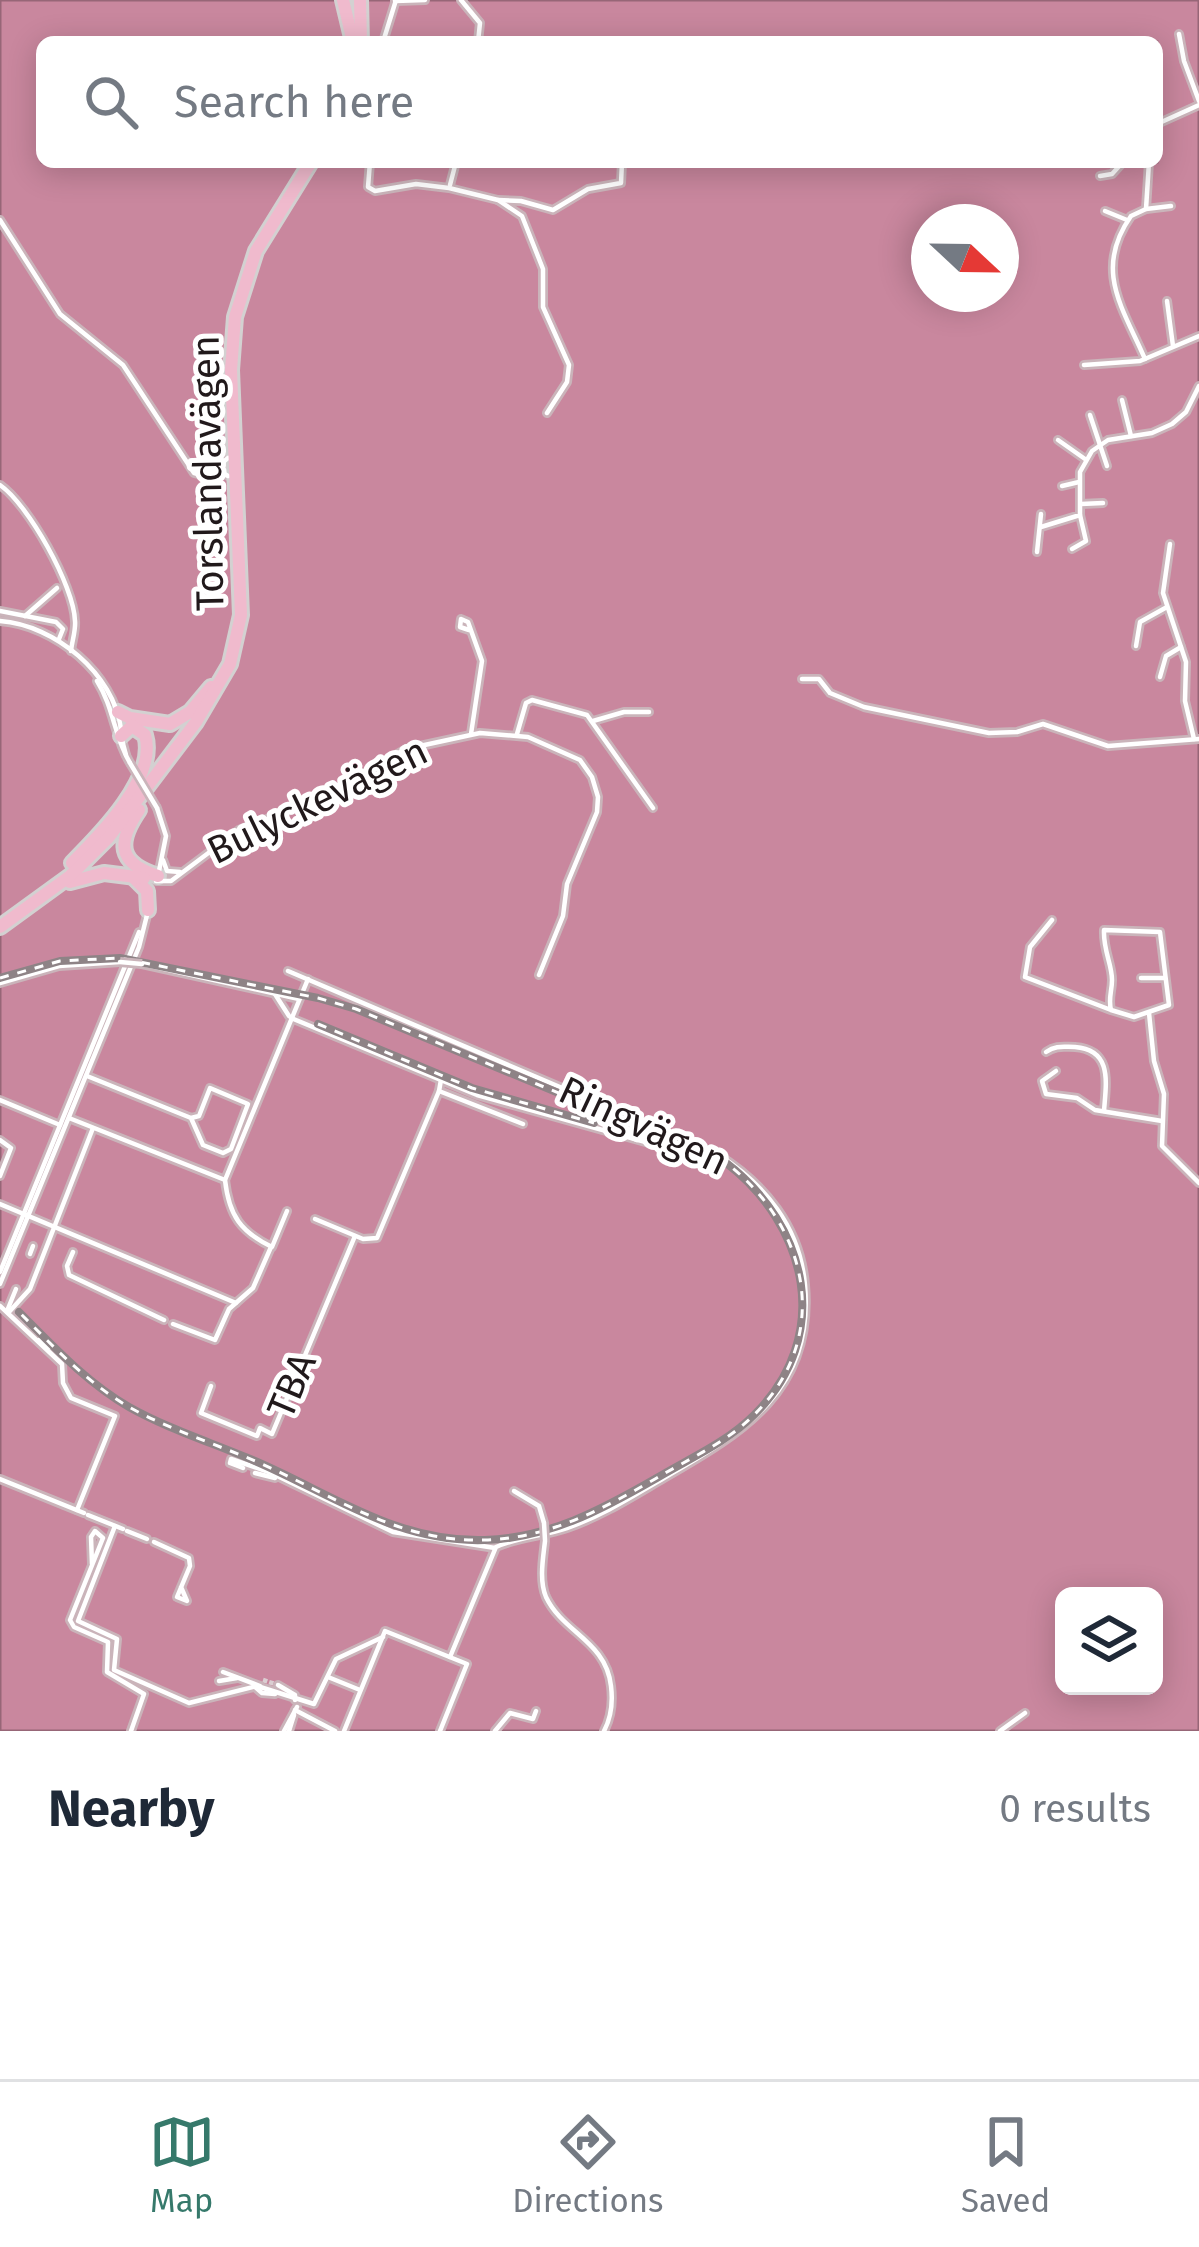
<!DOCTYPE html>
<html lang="en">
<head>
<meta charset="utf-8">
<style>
	body { margin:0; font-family:"Fira Sans",sans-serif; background:#f6f6f7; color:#1f2937 }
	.controls { position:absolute; right:36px; bottom:36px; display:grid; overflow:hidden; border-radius:18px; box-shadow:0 6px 30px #0003 }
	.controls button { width:108px; height:108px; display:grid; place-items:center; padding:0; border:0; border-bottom:3px solid #e0e1e3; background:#fff; color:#1f2937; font:60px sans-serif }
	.compass { position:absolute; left:911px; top:204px; width:108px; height:108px; border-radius:50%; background:#fff; box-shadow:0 6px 30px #0003; rotate:112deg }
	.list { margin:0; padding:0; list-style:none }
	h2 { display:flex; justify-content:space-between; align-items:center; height:156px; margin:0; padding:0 48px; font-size:51px }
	h2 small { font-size:39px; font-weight:400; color:#747a83 }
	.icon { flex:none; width:66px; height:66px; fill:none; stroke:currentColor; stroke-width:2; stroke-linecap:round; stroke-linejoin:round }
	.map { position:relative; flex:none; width:1199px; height:1731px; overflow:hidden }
	.search { position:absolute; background:#fff; box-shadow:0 6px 30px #0003; left:36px; right:36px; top:36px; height:132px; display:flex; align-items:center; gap:30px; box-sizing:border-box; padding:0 42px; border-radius:18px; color:#747a83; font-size:45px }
	.sheet { height:348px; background:#fff }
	nav { display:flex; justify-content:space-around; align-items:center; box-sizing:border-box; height:168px; border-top:3px solid #e0e1e3; background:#fff; font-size:33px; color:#747a83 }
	nav a { display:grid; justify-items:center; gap:6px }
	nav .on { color:#36796b }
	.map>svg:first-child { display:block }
</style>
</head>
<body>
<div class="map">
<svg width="1199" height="1731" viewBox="0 0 1199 1731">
	<rect width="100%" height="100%" fill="#fceef2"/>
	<path fill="#c9879e" stroke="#976677" stroke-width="3" fill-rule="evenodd" d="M0 0H1199V1731H0ZM42 42H1157V162H42ZM929 222H1001V294H929ZM1064 1596H1154V1686H1064Z"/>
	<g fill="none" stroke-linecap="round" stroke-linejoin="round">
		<path stroke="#dbced2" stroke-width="4.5" stroke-dasharray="4.5 2" stroke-linecap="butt" d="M263 1680 278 1685"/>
		<g stroke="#cab4ba" stroke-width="10">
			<g id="street">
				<path d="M461 0 480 23 478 42"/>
				<path d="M395 1 425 0"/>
				<path d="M1179 34 1184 61 1199 101"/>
				<path d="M383 42 396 0"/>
				<path d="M1157 124 1199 105"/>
				<path d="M370 162 368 187 375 191 416 184 449 188 498 200 522 216 543 269V307L569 365 567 382 547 413"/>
				<path d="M1100 176 1112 174 1123 162"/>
				<path d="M450 185 456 162"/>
				<path d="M498 200 521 201 553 210 588 189 621 183 622 162"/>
				<path d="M1146 209 1149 162"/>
				<path d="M1105 211 1127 220"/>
				<path d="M0 220 60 314 123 365 194 473 206 476 228 458"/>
				<path d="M1167 301 1173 346"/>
				<path d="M1145 359C1123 308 1093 270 1131 216L1146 209 1171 206"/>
				<path d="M1084 365 1140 361 1199 336"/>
				<path d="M1122 400 1131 436"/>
				<path d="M1090 415 1107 466"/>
				<path d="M1058 440 1085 459"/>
				<path d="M218 470 228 476"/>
				<path d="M0 485C28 504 74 586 75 621 76 630 72 641 71 651"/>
				<path d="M1062 486 1079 482"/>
				<path d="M1081 504 1103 503"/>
				<path d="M1041 527 1080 515V472L1092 451 1108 440 1152 433 1172 424 1186 412 1199 386"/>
				<path d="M1170 544 1163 593 1186 662 1185 701 1194 739"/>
				<path d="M1072 549 1086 541 1080 515"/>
				<path d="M1037 552 1041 514"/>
				<path d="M0 611 56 622 63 629 59 639"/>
				<path d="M25 616 57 588"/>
				<path d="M0 621C55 625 114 674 121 729"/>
				<path d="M469 630 460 627 461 619 468 622 482 661 471 734"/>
				<path d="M1136 646 1140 622 1167 607"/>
				<path d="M1160 677 1166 656 1181 647"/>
				<path d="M802 679H819L830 693 864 707 989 733 1017 732 1043 724 1108 746 1199 739"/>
				<path d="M97 681C114 708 114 737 130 763"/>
				<path d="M593 721 624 712H649"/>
				<path d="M517 734 526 703 532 700 587 715 653 808"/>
				<path d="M122 740 126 755"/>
				<path d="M157 808 166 836 159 871"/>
				<path d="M163 860 167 871 180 872"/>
				<path d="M156 881H171L239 830 323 797 406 749 480 733 528 737 580 760 592 777 598 797 597 812 567 884 563 916 539 975"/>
				<path d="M1052 920 1030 947 1025 977 1111 1010C1108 998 1112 992 1112 980 1112 964 1103 950 1104 930L1160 932 1169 1005 1134 1017 1111 1010"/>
				<path d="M142 964 299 999"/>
				<path d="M288 971 717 1154C765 1184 800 1227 805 1285 814 1390 744 1432 664 1478 633 1496 602 1516 567 1528 544 1536 518 1537 496 1547L450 1657"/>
				<path d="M1141 978H1165"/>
				<path d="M0 983 59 966 120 962"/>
				<path d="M273 991 289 1016"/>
				<path d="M1149 1013 1154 1061 1164 1094 1162 1146 1199 1183"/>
				<path d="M291 1018 477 1095 692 1155"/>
				<path d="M1046 1052C1056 1045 1063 1047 1075 1047 1113 1050 1106 1083 1104 1111"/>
				<path d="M1056 1071 1042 1081 1046 1094 1077 1098 1095 1110 1162 1121"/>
				<path d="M87 1076 191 1118 203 1145 223 1153 231 1149 248 1104 210 1088 199 1116 191 1118"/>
				<path d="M441 1080 439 1091 523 1124"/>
				<path d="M0 1100 60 1125"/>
				<path d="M69 1118 225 1180"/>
				<path d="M0 1140 11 1148 0 1176"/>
				<path d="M0 1204 236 1303"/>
				<path d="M287 1211 272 1247C241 1232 229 1216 225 1180L308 979"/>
				<path d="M315 1219 363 1239 377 1238 439 1091"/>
				<path d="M73 1252 67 1266 69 1275 164 1320"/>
				<path d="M30 1254 33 1246"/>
				<path d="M0 1272 139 932"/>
				<path d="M0 1284 139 947 148 911"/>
				<path d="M0 1306 62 1364 63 1383 71 1398 115 1416 77 1510"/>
				<path d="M7 1311 16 1289"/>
				<path d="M9 1312 30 1289 93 1128"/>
				<path d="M173 1324 215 1340 229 1309 253 1288 271 1247"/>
				<path d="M39 1340 50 1347"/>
				<path d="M211 1386 201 1413 257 1436 260 1428 272 1434 355 1236"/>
				<path d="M243 1468 230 1463 231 1459 269 1472 393 1532 495 1548"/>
				<path d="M255 1473 275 1478"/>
				<path d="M0 1479 84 1513"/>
				<path d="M514 1491 539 1506 544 1523"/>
				<path d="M88 1515 123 1529"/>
				<path d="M115 1526 78 1621 117 1639 114 1670 189 1703 257 1686 314 1704 336 1659 383 1637"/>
				<path d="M127 1531 147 1539"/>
				<path d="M545 1541C543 1559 539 1580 546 1597 563 1633 606 1641 611 1686 613 1702 612 1716 604 1731"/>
				<path d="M154 1542 189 1558 190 1566 177 1597 187 1601 181 1587"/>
				<path d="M92 1564 91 1537 95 1531 103 1538 70 1620 74 1627 108 1642 107 1672 144 1694 131 1731"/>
				<path d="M223 1672 260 1686"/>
				<path d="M328 1677 360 1690"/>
				<path d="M219 1681 237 1678"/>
				<path d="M278 1685 295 1695V1700"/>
				<path d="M254 1686 262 1693 275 1694"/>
				<path d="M295 1710 335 1731"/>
				<path d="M284 1731 297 1707"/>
				<path d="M289 1731 294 1715"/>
				<path d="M344 1731 385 1631 467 1664 440 1731"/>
				<path d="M495 1731 510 1713 533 1719 536 1711"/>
				<path d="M1000 1731 1025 1713"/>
			</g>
		</g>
		<g stroke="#d3d1d1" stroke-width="18">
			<g id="primary">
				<path d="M343 0 353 42"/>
				<path d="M360 0 361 42"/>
				<path d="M118 712 130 718 170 724 190 712 211 687"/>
				<path d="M139 810C117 842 117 863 158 876"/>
				<path d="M72 863C100 835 158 777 145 735L132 726 121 736"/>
				<path d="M133 877 147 891 148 910"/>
				<path d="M70 882 104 873 144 878"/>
				<path d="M0 927 70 876 109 837 196 722 230 664 241 615 231 370 235 317 256 251 311 162"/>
			</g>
		</g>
		<use href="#street" stroke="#fff" stroke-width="4.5"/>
		<use href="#primary" stroke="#f0bacd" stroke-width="12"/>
		<g stroke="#8e8386" stroke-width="8">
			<g id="rail">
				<path d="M0 978 60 961 120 958 318 998 356 1009 725 1162C808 1225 834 1336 754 1415 726 1443 688 1459 655 1479 601 1510 549 1538 485 1540 397 1543 332 1494 255 1461 213 1443 168 1429 129 1407 86 1382 53 1346 19 1312"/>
				<path d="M318 1024 472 1088 594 1123"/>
			</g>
		</g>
		<use href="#rail" stroke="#fff" stroke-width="3" stroke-dasharray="9" stroke-linecap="butt"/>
		<g stroke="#cab4ba" stroke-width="10" stroke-linecap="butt">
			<g id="street-bridge">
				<path d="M130 763 157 808"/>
				<path d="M120 962 142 964"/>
				<path d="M544 1523 545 1540"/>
			</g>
		</g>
		<use href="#street-bridge" stroke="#fff" stroke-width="4.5"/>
	</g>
	<g text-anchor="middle" stroke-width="10" stroke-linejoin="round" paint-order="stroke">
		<g font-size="39" fill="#21191b" stroke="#fff">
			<text transform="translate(207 473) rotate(-91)" y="14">Torslandavägen</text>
			<text transform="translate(317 800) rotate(-26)" y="14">Bulyckevägen</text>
			<text transform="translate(644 1125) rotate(25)" y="14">Ringvägen</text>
			<text transform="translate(291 1385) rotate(-67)" y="14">TBA</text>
		</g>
	</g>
</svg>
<div class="controls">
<button><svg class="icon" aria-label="layers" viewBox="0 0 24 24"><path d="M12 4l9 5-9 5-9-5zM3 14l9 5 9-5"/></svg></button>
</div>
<svg class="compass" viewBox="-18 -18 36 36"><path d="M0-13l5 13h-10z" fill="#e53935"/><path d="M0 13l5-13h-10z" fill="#747a83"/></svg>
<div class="search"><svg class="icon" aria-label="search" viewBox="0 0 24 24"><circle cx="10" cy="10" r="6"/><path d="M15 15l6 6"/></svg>Search here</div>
</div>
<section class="sheet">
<h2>Nearby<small>0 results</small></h2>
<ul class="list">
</ul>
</section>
<nav>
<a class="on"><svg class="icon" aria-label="map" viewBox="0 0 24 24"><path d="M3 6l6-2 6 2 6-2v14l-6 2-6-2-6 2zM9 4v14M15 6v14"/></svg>Map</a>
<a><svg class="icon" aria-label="directions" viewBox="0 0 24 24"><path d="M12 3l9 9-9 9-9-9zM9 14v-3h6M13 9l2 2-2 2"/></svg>Directions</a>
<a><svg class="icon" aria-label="saved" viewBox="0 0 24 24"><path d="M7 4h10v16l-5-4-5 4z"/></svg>Saved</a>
</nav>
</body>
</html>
